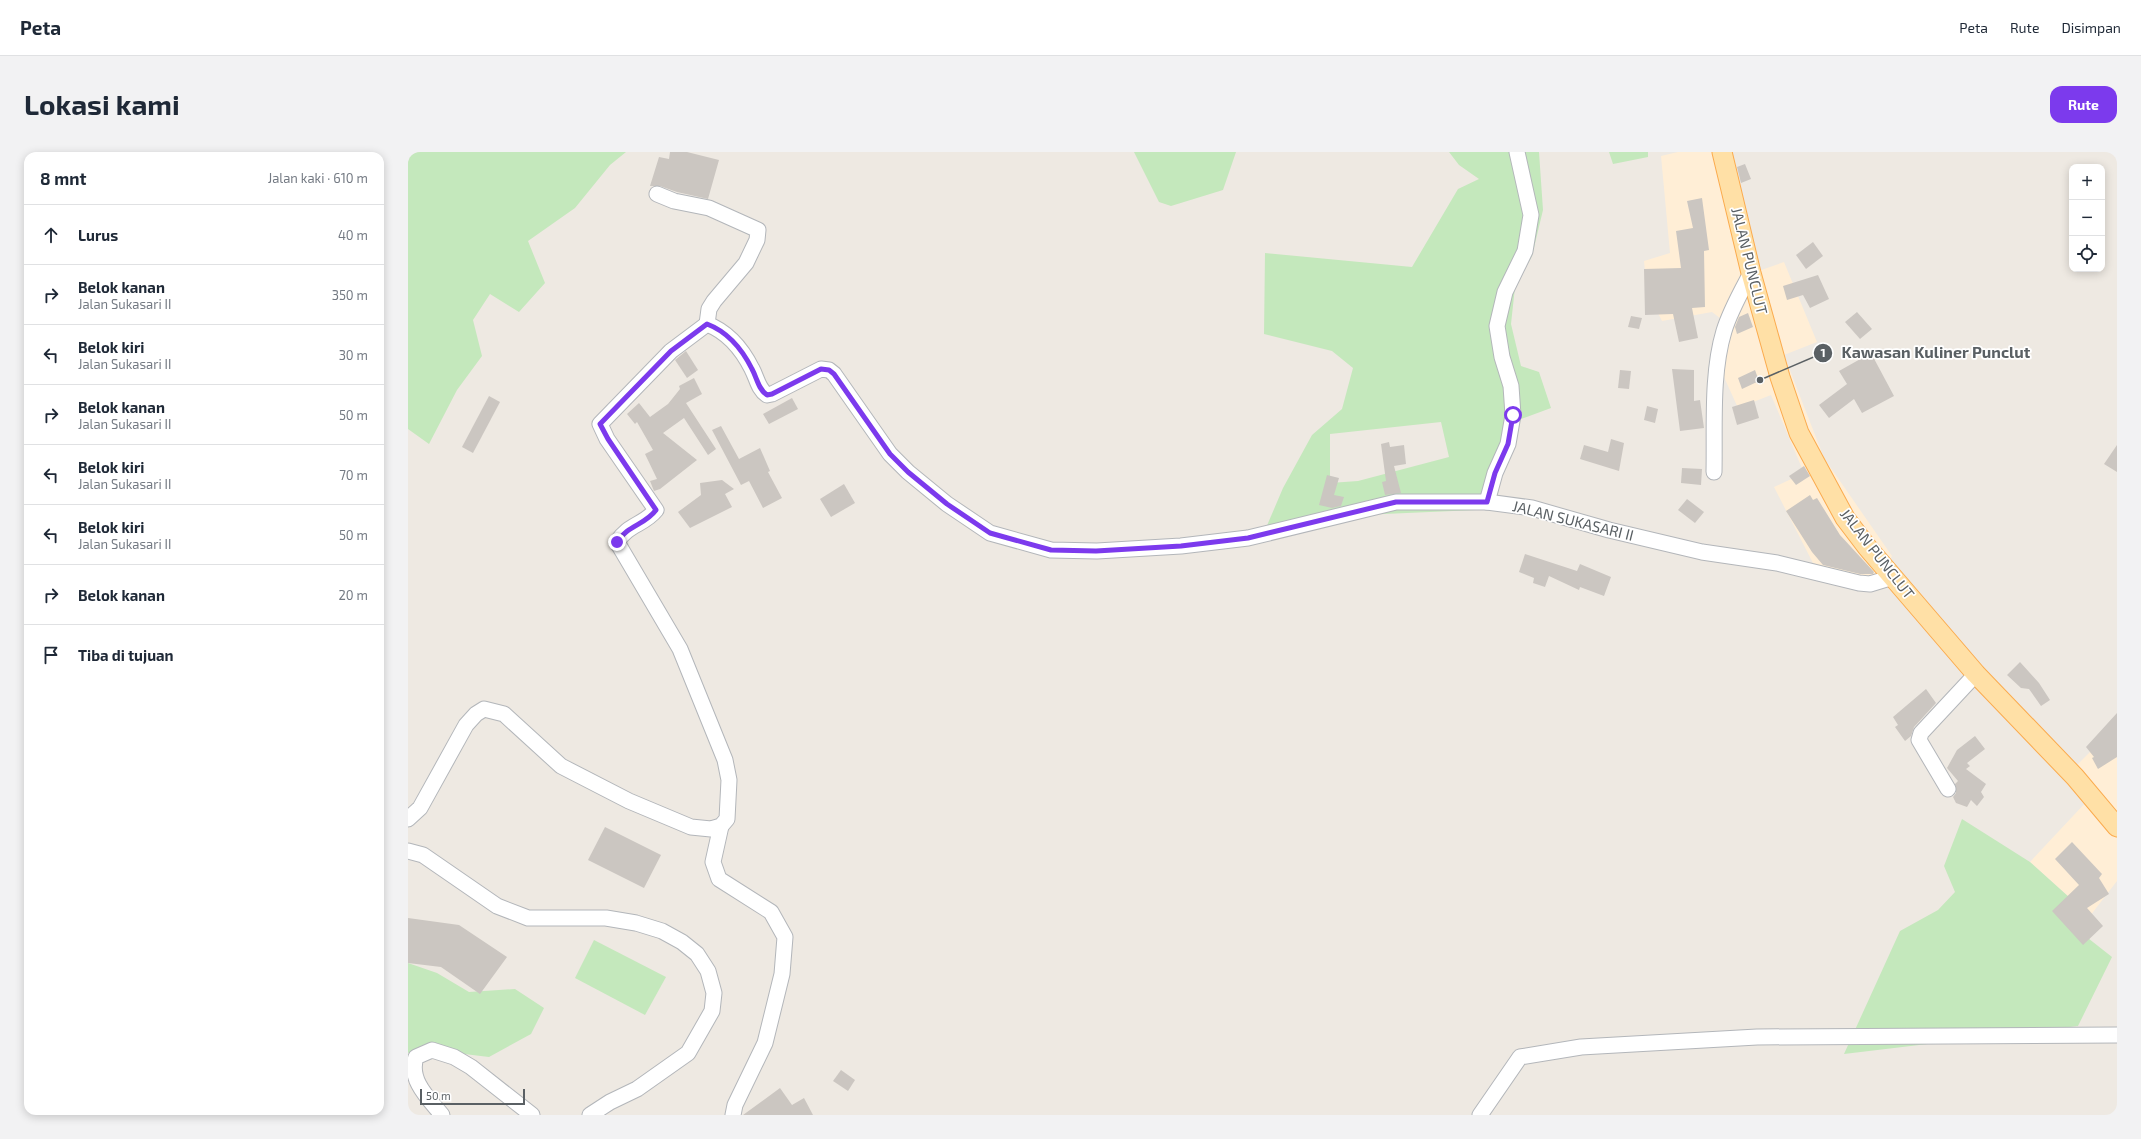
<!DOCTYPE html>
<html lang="id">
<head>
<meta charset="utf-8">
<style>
	body { margin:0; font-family:"Exo 2",sans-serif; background:#f2f2f3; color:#1f2937 }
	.controls { position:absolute; right:12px; top:12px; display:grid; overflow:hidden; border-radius:8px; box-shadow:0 2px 10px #0003 }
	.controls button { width:36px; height:36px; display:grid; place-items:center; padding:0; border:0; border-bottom:1px solid #e0e1e3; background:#fff; color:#1f2937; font:20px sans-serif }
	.scale { position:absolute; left:12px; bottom:10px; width:105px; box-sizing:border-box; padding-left:4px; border:2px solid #5a6064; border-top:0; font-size:11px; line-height:14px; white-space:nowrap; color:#5a6064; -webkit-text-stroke:3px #fff; paint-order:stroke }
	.stop { position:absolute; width:12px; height:12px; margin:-9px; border:3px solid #7c3aed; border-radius:50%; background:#fff }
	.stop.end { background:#7c3aed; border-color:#fff; box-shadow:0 1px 4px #0008 }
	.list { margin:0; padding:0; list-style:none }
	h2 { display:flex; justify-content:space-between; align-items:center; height:52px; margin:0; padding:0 16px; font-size:17px }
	h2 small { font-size:13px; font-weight:400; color:#747a83 }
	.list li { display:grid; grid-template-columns:26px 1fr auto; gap:12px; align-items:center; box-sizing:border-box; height:60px; padding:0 16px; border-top:1px solid #e0e1e3 }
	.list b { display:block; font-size:15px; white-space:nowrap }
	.list p { margin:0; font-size:13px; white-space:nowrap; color:#747a83 }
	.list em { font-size:13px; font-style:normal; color:#747a83 }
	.icon { flex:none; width:22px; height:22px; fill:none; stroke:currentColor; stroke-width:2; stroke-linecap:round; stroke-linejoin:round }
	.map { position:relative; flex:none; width:1709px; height:963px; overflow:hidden; border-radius:12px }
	header { display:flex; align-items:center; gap:24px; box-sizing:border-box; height:56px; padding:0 20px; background:#fff; border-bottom:1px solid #e0e1e3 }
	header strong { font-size:19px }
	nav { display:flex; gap:22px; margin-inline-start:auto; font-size:14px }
	.intro { display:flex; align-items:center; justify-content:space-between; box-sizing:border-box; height:96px; padding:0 24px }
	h1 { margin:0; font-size:28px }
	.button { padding:10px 18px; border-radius:12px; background:#7c3aed; color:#fff; font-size:14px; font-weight:700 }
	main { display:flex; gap:24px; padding:0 24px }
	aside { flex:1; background:#fff; border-radius:12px; box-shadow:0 2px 10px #0003 }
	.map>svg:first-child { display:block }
</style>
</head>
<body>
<header>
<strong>Peta</strong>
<nav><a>Peta</a><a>Rute</a><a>Disimpan</a></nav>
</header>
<div class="intro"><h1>Lokasi kami</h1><a class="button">Rute</a></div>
<main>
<aside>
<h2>8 mnt<small>Jalan kaki · 610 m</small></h2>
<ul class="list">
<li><svg class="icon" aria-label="ahead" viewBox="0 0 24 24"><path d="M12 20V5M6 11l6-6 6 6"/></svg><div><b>Lurus</b></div><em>40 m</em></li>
<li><svg class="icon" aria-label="right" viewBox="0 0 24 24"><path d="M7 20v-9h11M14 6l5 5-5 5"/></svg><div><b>Belok kanan</b><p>Jalan Sukasari II</p></div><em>350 m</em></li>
<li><svg class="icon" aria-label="left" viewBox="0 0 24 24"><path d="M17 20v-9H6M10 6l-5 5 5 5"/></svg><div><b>Belok kiri</b><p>Jalan Sukasari II</p></div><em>30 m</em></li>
<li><svg class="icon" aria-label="right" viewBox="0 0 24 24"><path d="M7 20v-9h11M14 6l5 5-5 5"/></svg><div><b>Belok kanan</b><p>Jalan Sukasari II</p></div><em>50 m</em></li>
<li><svg class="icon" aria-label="left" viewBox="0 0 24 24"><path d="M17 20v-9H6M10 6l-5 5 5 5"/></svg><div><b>Belok kiri</b><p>Jalan Sukasari II</p></div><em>70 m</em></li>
<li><svg class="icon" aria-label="left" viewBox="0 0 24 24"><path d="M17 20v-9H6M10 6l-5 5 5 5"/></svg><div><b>Belok kiri</b><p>Jalan Sukasari II</p></div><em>50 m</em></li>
<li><svg class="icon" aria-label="right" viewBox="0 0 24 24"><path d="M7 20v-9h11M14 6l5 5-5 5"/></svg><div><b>Belok kanan</b></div><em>20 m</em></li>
<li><svg class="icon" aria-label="arrive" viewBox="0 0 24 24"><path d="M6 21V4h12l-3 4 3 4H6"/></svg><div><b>Tiba di tujuan</b></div></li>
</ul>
</aside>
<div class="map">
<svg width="1709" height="963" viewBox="0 0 1709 963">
	<rect width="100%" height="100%" fill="#eee9e2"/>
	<g fill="#ffeed6">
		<path d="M1270 0H1305L1336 124 1376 110 1409 190 1376 203 1416 306 1484 404 1475 423 1463 433 1405 411 1366 335 1396 321 1363 243 1330 256 1311 214 1312 166 1304 160 1254 169 1239 140 1236 109 1262 101 1253 4Z"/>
		<path d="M1705 577 1709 581V729L1682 764 1622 710 1680 648 1658 624Z"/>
	</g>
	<g fill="#c4e8bc" fill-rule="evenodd">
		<path d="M0 0H218L202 13 167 56 120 89 137 131 111 160 82 142 65 168 74 204 49 238 21 292 0 277Z"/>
		<path d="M726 0H828L815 38 763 54 751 50Z"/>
		<path d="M1041 0H1131L1135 58 1124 104 1107 135 1103 172 1113 214 1131 220 1143 256 1113 267 1086 339 1068 358 930 364 855 383 875 336 904 283 934 257 945 216 924 199 856 182 857 101 1004 115 1050 37 1071 27 1051 13ZM1033 270 1041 305 950 329 922 331V282Z"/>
		<path d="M1201 0H1240V5L1205 12Z"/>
		<path d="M1554 667 1622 710 1682 764 1671 779 1704 805 1670 874 1436 902 1492 779 1530 758 1547 740 1536 714Z"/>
		<path d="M186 788 258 825 237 863 167 826Z"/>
		<path d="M0 811 29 821 61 840 107 837 136 856 123 882 81 905 15 897 0 901Z"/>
	</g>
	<g fill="#cbc6c1">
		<path d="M262 0H279L311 8 300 47 269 40 252 34H242L251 5 261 7Z"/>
		<path d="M1337 12 1343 27 1333 31 1329 15Z"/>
		<path d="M1294 46 1301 98 1296 99 1297 155 1284 156 1290 186 1271 190 1265 162 1237 163 1236 117 1273 116 1268 79 1285 76 1279 49Z"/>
		<path d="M1405 90 1415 104 1398 117 1388 103Z"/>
		<path d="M1410 123 1421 147 1402 156 1395 143 1379 148 1375 134Z"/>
		<path d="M1449 160 1464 177 1452 187 1437 170Z"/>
		<path d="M1340 161 1345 175 1329 182 1327 175 1331 165Z"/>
		<path d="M1223 164 1234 166 1231 177 1220 175Z"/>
		<path d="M278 199 290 218 279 226 267 208Z"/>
		<path d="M1463 201 1486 244 1454 261 1446 247 1421 266 1411 253 1439 232 1431 219Z"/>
		<path d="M1264 217 1286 218V249L1292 248 1296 276 1272 279Z"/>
		<path d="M1212 218 1223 219 1221 237 1210 236Z"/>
		<path d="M1347 218 1351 229 1334 237 1330 226Z"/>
		<path d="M286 226 294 242 278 251 308 297 300 303 276 266 255 281 289 308 252 337 246 339 242 329 249 327 237 302 245 298 229 270 227 272 219 262 231 251 242 265 260 252 272 237 271 234Z"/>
		<path d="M81 244 92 250 65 301 54 295Z"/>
		<path d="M384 246 390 257 361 272 355 262Z"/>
		<path d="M1346 248 1351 266 1329 273 1324 255Z"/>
		<path d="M1239 254 1250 257 1247 271 1236 268Z"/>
		<path d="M313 274 331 307 352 296 362 319 360 320 374 346 355 356 341 329 333 333 304 278Z"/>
		<path d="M1203 287 1216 291 1211 319 1172 307 1176 293 1200 300Z"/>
		<path d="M981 290 982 295 996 293 998 312 986 314 993 341 977 343 974 330 978 329 973 292Z"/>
		<path d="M1709 293V320L1696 312Z"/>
		<path d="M1396 314 1402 324 1388 333 1381 324Z"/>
		<path d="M1274 316 1294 317 1293 333 1273 331Z"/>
		<path d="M919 323 931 326 926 343 936 345 933 354 924 356 911 353Z"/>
		<path d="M314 328 326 337 317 342 324 355 282 376 270 360 293 343 292 331Z"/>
		<path d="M436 332 447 351 423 365 412 347Z"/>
		<path d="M1402 343 1405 348 1409 346 1432 383 1466 420 1465 422H1452L1415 413 1404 400 1378 359Z"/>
		<path d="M1279 347 1296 360 1287 371 1270 358Z"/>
		<path d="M1117 402 1169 419 1172 412 1203 425 1196 444 1172 435 1171 438 1141 424 1137 435 1125 431 1126 426 1111 420Z"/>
		<path d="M1612 510 1631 531 1642 548 1633 554 1621 537 1613 536 1599 523Z"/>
		<path d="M1518 537 1528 551 1506 575 1503 584 1497 589 1487 575 1490 573 1485 565Z"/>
		<path d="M1709 561V605L1690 617 1684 606 1686 605 1678 595Z"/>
		<path d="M1567 584 1577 597 1559 611 1562 614 1558 617 1578 632 1573 640 1576 645 1569 654 1563 648 1559 655 1548 651 1545 645 1548 641 1547 632 1550 629 1539 616 1549 598Z"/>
		<path d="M197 675 253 703 236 736 180 708Z"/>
		<path d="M1664 690 1694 722 1691 726 1701 742 1679 756 1695 774 1675 793 1644 759 1671 733 1647 707Z"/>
		<path d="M0 766 51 773 99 805 72 842 33 815 0 811Z"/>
		<path d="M433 918 447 928 440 939 425 929Z"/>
		<path d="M372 936 384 953 396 946 405 963H335Z"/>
	</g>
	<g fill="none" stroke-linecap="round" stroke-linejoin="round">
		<g stroke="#b3b6ba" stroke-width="17">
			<g id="minor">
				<path d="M249 42 266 49 301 56 350 78 349 88 338 111 306 149 301 157 299 172"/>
				<path d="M1306 320C1307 275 1303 222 1316 179 1322 159 1333 140 1343 121"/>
				<path d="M1079 350 1087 321 1100 292 1105 263 1103 234 1094 205 1089 174 1097 140 1117 99 1123 63 1109 0"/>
				<path d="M1540 637 1511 588 1513 581 1568 522"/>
				<path d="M0 667 12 656 58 573 68 562 76 557 96 562 153 614 221 649 283 675 303 677 313 674 319 667 321 628 317 608 272 497 209 390C220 372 236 373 248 358L199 287 192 272 263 199 299 172C320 180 334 197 344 217 349 226 350 237 359 243L364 242 413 217 421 218 426 222 482 302 500 320 539 352 582 381 643 398 689 399 773 394 840 386 988 350H1079L1124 356 1201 378 1294 400 1369 411 1451 431 1462 432 1485 425"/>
				<path d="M313 674 305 710 311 727 363 760 377 785 374 822 357 891 327 953 325 963"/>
				<path d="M0 699 15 703 89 754 120 766H198L228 771 254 779 274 790 289 802 300 819 306 841 304 859 280 901 229 937 202 950 182 963"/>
				<path d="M34 963C21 947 0 928 8 905L24 898 46 905 63 915 124 963"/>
				<path d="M1072 963 1112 905 1173 895 1349 885 1709 883"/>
			</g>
		</g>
		<g stroke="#fbab4e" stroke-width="21">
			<path id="major" d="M1314 0 1343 121 1372 225 1391 281 1437 366 1459 395 1568 522 1667 625 1709 675"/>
		</g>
		<use href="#minor" stroke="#fff" stroke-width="15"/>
		<use href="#major" stroke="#ffe0a6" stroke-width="19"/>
	</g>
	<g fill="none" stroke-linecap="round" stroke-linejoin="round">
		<path stroke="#7c3aed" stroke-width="5" d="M209 390C220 373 237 373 248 358L200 287 192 272 263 199 299 172C320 180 334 197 344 217 349 226 350 237 359 243L364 242 413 217 421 218 426 222 482 302 500 320 539 352 582 381 643 398 688 399 773 394 840 386 988 350H1079L1087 321 1100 292 1105 263"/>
	</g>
	<g text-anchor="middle" stroke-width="3.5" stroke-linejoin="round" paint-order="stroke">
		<g font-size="15" fill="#5a6064" stroke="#fff">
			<text transform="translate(1341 109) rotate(76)" y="5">JALAN PUNCLUT</text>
			<text transform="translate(1165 369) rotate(14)" y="5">JALAN SUKASARI II</text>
			<text transform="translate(1469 402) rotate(52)" y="5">JALAN PUNCLUT</text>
		</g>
	</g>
	<path fill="none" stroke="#5a6064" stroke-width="1.5" d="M1352 228L1415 201"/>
	<g fill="#5a6064" stroke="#fff" stroke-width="1.5">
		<circle cx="1352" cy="228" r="4"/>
		<circle cx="1415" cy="201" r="10"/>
	</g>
	<g font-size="12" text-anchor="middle" font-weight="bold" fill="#fff">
		<text x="1415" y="205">1</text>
	</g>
	<g font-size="16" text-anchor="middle" font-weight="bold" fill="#5a6064" stroke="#fff" stroke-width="3.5" stroke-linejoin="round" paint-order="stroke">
		<text x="1528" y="206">Kawasan Kuliner Punclut</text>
	</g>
</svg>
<div class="controls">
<button>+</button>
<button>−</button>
<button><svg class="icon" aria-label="locate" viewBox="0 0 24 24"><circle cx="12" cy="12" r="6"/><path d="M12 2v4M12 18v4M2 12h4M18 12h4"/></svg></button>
</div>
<div class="scale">50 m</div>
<div class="stop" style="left:1105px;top:263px"></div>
<div class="stop end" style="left:209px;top:390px"></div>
</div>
</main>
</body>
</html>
